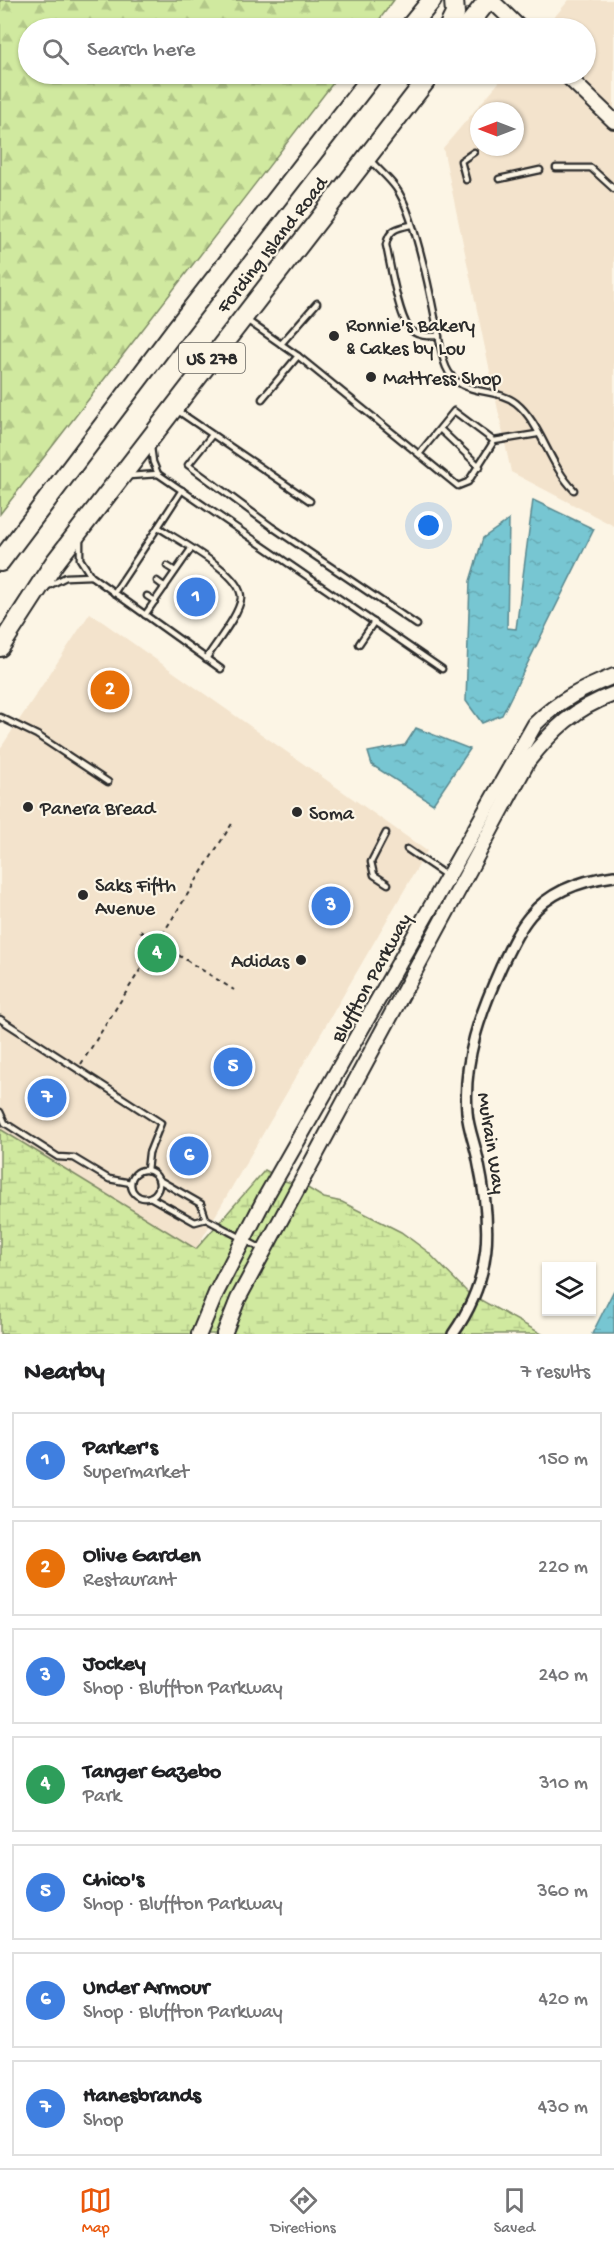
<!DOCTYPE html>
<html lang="en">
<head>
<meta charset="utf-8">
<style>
	body { margin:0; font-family:"Gochi Hand",sans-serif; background:#f6f6f6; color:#202124 }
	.controls { position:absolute; right:18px; bottom:18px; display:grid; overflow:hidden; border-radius:0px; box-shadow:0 2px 4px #0004 }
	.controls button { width:54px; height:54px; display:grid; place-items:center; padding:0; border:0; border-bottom:2px solid #e0e0e0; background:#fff; color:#202124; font:30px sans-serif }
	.compass { position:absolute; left:470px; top:102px; width:54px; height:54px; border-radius:50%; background:#fff; box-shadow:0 2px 4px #0004; rotate:270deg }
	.you { position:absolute; left:429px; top:526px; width:21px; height:21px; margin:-15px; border:4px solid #fff; border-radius:50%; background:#1a73e8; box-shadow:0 0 0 9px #1a73e833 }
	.badge { display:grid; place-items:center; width:39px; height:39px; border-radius:50%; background:#ea580c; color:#fff; font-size:20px; font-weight:700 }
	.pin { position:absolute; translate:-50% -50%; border:3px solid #fff; box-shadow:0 2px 6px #0006 }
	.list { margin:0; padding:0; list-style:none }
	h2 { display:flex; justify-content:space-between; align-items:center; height:78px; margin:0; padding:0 24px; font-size:26px }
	h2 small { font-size:20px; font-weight:400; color:#757577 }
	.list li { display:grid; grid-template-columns:39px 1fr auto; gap:18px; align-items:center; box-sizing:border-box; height:96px; margin:0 12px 12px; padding:0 12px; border:2px solid #e0e0e0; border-radius:0px }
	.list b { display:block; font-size:22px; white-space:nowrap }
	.list p { margin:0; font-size:20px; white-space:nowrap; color:#757577 }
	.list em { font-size:20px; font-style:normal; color:#757577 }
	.icon { flex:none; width:33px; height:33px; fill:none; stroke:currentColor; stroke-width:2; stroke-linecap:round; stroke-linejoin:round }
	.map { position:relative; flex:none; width:614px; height:1334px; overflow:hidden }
	.search { position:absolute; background:#fff; box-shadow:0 2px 4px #0004; left:18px; right:18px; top:18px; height:66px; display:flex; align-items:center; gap:15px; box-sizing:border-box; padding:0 21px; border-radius:33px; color:#757577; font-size:22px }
	.sheet { height:834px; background:#fff }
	nav { display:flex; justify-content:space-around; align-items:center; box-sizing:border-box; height:84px; border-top:2px solid #e0e0e0; background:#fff; font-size:16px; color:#757577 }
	nav a { display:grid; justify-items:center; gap:3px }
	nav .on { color:#ea580c }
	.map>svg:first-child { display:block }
</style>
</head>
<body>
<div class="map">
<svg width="614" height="1334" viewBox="0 0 614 1334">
	<defs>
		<pattern id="forest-firs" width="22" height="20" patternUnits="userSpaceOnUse" patternTransform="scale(1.5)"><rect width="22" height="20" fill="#d0e99f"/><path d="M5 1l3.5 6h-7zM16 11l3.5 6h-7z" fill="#b3c889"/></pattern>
		<pattern id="wetland-marsh" width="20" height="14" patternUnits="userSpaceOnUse" patternTransform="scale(1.5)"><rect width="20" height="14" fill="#d0e99f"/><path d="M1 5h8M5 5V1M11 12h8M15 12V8" fill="none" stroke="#b3c889"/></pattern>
		<pattern id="park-crowns" width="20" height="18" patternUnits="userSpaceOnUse" patternTransform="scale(1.5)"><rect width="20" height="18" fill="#d0e99f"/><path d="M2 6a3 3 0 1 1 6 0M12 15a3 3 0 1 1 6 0" fill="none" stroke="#b3c889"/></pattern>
		<pattern id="water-ripples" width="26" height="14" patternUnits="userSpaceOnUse" patternTransform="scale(1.5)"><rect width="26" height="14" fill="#77c6d2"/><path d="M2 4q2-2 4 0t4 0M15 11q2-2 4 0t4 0" fill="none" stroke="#67aab4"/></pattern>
	</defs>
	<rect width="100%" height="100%" fill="#fcf5e5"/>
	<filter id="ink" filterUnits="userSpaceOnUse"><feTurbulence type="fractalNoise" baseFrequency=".0167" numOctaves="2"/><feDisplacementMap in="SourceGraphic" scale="12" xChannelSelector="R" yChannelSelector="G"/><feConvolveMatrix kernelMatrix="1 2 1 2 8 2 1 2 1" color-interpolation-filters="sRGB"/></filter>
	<g filter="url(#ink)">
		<g fill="#f3e3cc" fill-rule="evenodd">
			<path d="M569 0H614V526L511 472 443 148 506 74H586V28H545ZM479 111H515V147H479Z"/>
			<path d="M90 613 427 851 196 1249 0 1129V749Z"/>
		</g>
		<path fill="url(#forest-firs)" stroke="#7e8a65" stroke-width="1.5" d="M0 0H394L373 28H28V74H340L0 514Z"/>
		<path fill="url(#wetland-marsh)" stroke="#7e8a65" stroke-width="1.5" d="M0 1129 196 1249 265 1170 285 1181 306 1187 324 1198 342 1202 401 1232 428 1252 468 1293 542 1334H0Z"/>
		<path fill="url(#park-crowns)" stroke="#7e8a65" stroke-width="1.5" d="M156 934 167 942 159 960 147 947Z"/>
		<g fill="url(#water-ripples)" stroke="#59888f" stroke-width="1.5">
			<path d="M533 500 594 529 502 715 482 723 466 701 470 581 483 538 509 520 507 628 516 629Z"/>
			<path d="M416 728 470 749 433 804 372 765 368 752 405 745Z"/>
			<path d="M614 1290V1334H592Z"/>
		</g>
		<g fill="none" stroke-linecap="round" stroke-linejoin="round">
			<g stroke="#2b2b2b" stroke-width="9">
				<g id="lane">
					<path d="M371 161C379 170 389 178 396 188 413 211 429 287 435 318 439 333 440 353 446 367 459 398 495 386 516 403 541 423 549 465 574 490"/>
					<path d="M556 168H591L614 189"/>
					<path d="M499 179 540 170"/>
					<path d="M466 180 461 161 474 152"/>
					<path d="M411 225C397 228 389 229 386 245 390 262 399 322 412 331 420 337 429 336 439 336"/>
					<path d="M248 321 298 356 458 486 468 482 494 441 454 411 419 454"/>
					<path d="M281 344 317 303"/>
					<path d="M262 399 298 356"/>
					<path d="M178 411 310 501"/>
					<path d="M440 429 480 467"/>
					<path d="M212 435 188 465 272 527 417 625"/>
					<path d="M494 441 537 434"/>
					<path d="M158 474 442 669"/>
					<path d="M129 476 158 474 153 462 151 447"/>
					<path d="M158 527 182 490"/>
					<path d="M80 541V559L91 576 221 669"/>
					<path d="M167 566 175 571"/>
					<path d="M157 581 165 587"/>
					<path d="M48 586 66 577 91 576"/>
					<path d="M114 593 158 527C177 540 242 573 241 598 240 614 215 644 206 659"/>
					<path d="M147 596 155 601"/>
					<path d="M145 615 191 549"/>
					<path d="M359 644 374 622"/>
					<path d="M0 717 37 735 108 782"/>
					<path d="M386 833 371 862 374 875 388 884"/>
					<path d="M407 849 447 876"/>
					<path d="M0 1019 161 1123 149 1153 147 1170"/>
					<path d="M0 1112 5 1123 58 1157 74 1158 109 1179 131 1183"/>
					<circle cx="145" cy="1184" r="14"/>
					<path d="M159 1180 201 1204 206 1219"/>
					<path d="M150 1197 195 1222 206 1219 262 1249"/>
				</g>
			</g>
			<g stroke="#2b2b2b" stroke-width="14">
				<path id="street" d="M453 1334C493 1277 492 1226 478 1160 475 1144 468 1128 467 1112 463 1059 480 1014 501 967 509 950 518 930 530 916 550 891 584 880 614 876"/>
			</g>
			<g stroke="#2b2b2b" stroke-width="18">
				<g id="secondary">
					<path d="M491 0 520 28"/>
					<path d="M565 74 614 121"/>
					<path d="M199 1334 216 1293 265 1198 535 724C559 700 584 688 614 676"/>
					<path d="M224 1334 238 1299 528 761C553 729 575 708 614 694"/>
				</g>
			</g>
			<g stroke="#2b2b2b" stroke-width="22">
				<g id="highway">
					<path d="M409 28 432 0"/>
					<path d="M448 28 455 14 454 0"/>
					<path d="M466 28 488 0"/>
					<path d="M0 562 176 329 374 74"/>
					<path d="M0 647 55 562 431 74"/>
				</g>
			</g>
			<g stroke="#2b2b2b" stroke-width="2" stroke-dasharray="4.5 4.5" stroke-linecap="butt">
				<path d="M140 931 234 990"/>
				<path d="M81 1064 233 822"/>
			</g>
			<use href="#lane" stroke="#fcf5e5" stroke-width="4.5"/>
			<use href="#street" stroke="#fcf5e5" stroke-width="9"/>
			<use href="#secondary" stroke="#fcf5e5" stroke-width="14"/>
			<use href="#highway" stroke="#fcf5e5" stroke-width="18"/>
		</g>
	</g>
	<g fill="#2b2b2b" stroke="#fcf5e5" stroke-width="2">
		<circle cx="334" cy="336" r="6"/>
		<circle cx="371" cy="377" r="6"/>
		<circle cx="28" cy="807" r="6"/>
		<circle cx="297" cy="812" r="6"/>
		<circle cx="83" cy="895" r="6"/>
		<circle cx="301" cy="960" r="6"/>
	</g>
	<g text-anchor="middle" stroke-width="4.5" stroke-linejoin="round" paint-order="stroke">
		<rect fill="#fcf5e5" stroke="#6a6863" stroke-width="1.5" x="179" y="343" width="66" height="30" rx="4.5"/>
		<g font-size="18" font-weight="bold" fill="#2b2b2b">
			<text x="212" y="364">US 278</text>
		</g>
		<g font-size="20" fill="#2b2b2b" stroke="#fcf5e5">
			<text transform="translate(271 244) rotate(-52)" y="7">Fording Island Road</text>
			<text transform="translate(370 977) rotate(-61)" y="7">Bluffton Parkway</text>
			<text transform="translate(493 1143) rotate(81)" y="7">Mulrain Way</text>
		</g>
		<g font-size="20" fill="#2b2b2b" stroke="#fcf5e5" text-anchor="start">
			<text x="346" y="331">Ronnie's Bakery<tspan x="346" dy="23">&amp; Cakes by Lou</tspan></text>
			<text x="383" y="384">Mattress Shop</text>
			<text x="40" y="814">Panera Bread</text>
			<text x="309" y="819">Soma</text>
			<text x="95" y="891">Saks Fifth<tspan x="95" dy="23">Avenue</tspan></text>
			<text x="289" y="967" text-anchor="end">Adidas</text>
		</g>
	</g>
</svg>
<div class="controls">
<button><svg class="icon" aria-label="layers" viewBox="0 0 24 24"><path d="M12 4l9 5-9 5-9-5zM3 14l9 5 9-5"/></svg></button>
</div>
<svg class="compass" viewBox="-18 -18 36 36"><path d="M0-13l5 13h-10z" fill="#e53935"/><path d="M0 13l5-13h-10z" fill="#757577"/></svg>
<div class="you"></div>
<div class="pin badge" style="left:196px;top:597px;background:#3f7fe0">1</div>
<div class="pin badge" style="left:110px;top:690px;background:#e8710a">2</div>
<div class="pin badge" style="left:331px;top:906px;background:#3f7fe0">3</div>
<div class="pin badge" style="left:157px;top:953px;background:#2e9e5b">4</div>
<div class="pin badge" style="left:233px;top:1067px;background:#3f7fe0">5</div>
<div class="pin badge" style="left:189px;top:1156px;background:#3f7fe0">6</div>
<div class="pin badge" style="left:47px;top:1098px;background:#3f7fe0">7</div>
<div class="search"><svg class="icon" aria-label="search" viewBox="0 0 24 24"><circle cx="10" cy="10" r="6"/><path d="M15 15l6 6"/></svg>Search here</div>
</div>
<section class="sheet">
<h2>Nearby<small>7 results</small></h2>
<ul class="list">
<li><span class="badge" style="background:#3f7fe0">1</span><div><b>Parker's</b><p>Supermarket</p></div><em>150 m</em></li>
<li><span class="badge" style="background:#e8710a">2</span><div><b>Olive Garden</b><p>Restaurant</p></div><em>220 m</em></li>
<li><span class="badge" style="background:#3f7fe0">3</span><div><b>Jockey</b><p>Shop · Bluffton Parkway</p></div><em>240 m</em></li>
<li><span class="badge" style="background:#2e9e5b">4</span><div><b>Tanger Gazebo</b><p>Park</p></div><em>310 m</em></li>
<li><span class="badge" style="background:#3f7fe0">5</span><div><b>Chico's</b><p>Shop · Bluffton Parkway</p></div><em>360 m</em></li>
<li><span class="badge" style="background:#3f7fe0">6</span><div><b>Under Armour</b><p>Shop · Bluffton Parkway</p></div><em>420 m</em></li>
<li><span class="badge" style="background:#3f7fe0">7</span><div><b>Hanesbrands</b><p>Shop</p></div><em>430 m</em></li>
</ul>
</section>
<nav>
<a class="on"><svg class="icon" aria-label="map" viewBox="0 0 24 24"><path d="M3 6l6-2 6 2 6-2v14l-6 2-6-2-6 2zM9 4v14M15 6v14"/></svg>Map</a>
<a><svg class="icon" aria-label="directions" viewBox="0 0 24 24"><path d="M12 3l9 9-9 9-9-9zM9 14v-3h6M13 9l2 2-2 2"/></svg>Directions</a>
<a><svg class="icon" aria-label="saved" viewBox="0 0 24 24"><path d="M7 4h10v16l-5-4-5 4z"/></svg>Saved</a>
</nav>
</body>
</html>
